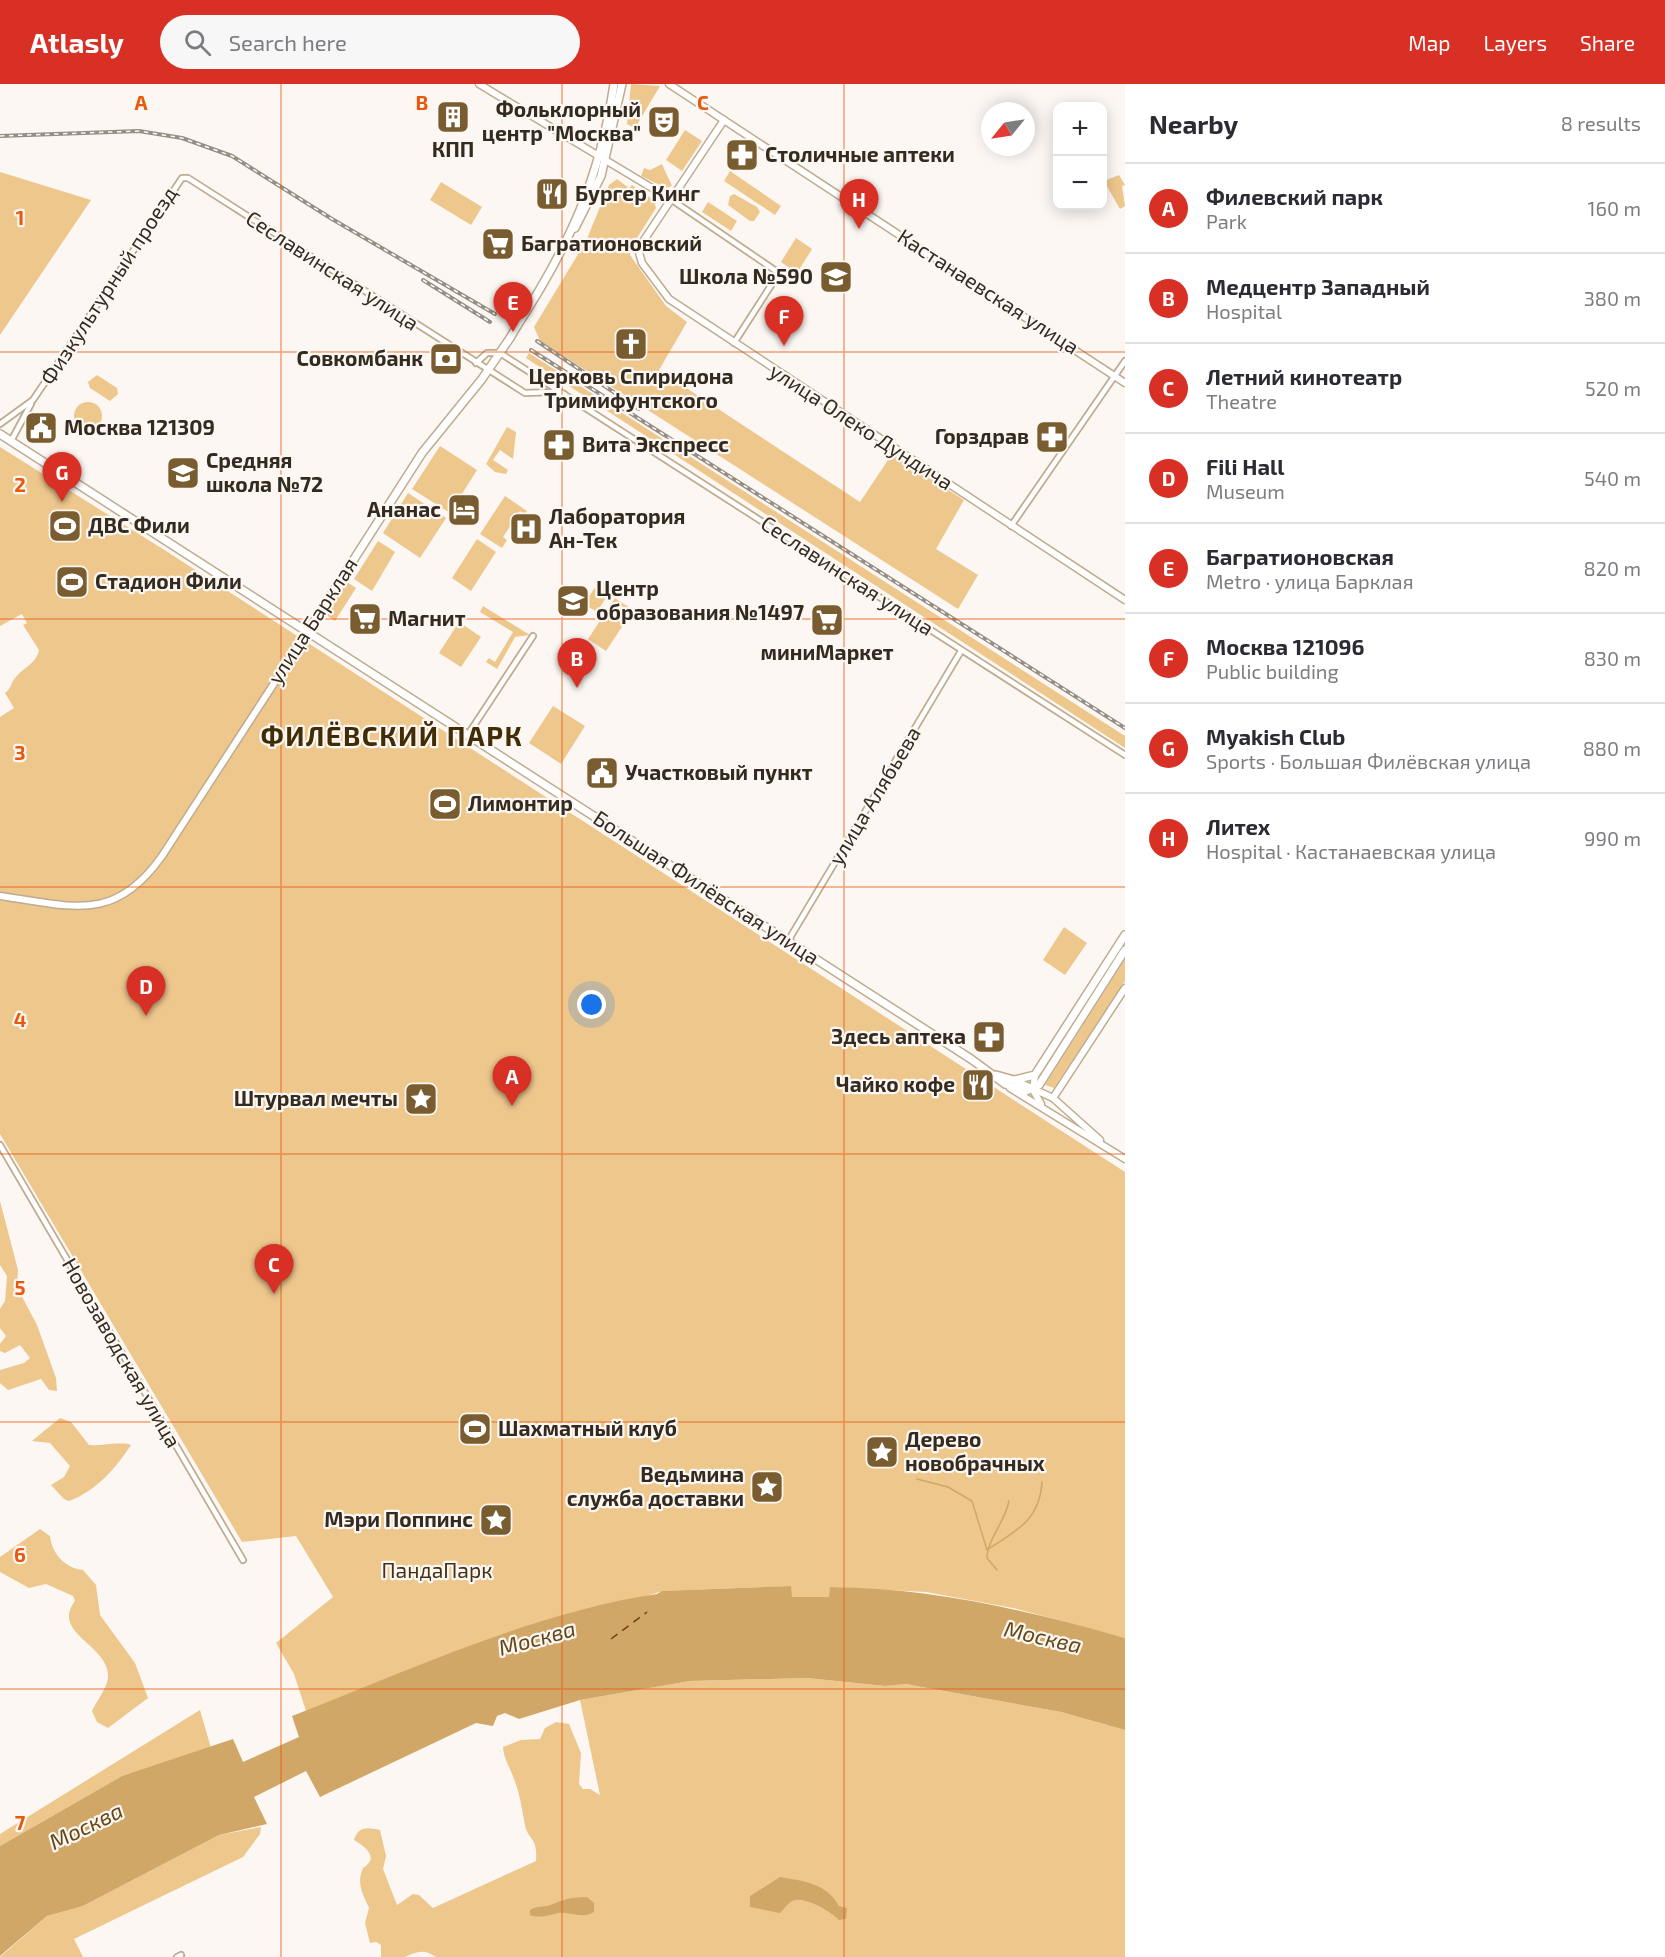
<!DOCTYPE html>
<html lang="en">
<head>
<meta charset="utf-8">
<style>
	body { margin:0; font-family:"Exo 2",sans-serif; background:#f7f7f7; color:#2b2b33 }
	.controls { position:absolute; right:18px; top:18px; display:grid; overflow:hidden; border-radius:12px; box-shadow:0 3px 15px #0003 }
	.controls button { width:54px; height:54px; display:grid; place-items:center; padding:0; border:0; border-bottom:2px solid #e1e1e2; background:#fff; color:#2b2b33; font:30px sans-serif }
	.compass { position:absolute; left:981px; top:18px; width:54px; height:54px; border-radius:50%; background:#fff; box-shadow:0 3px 15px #0003; rotate:240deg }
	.you { position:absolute; left:592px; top:921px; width:21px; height:21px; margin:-15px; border:4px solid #fff; border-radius:50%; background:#1a73e8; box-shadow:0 0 0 9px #1a73e833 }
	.badge { display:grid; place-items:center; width:39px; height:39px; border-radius:50%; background:#d93025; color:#fff; font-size:20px; font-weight:700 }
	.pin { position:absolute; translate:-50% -50px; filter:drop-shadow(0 2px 3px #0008) }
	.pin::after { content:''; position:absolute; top:32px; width:21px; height:18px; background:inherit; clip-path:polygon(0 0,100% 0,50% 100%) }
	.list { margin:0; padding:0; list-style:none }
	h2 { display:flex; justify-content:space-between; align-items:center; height:78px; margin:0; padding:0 24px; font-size:26px }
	h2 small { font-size:20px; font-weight:400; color:#7c7c81 }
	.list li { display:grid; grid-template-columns:39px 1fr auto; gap:18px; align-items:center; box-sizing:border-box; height:90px; padding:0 24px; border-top:2px solid #e1e1e2 }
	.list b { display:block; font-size:22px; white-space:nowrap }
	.list p { margin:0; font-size:20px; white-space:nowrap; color:#7c7c81 }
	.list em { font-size:20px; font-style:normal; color:#7c7c81 }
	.icon { flex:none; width:33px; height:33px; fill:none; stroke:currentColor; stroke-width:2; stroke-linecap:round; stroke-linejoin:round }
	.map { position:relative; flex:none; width:1125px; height:1873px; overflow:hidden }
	header { display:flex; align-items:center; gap:36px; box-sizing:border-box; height:84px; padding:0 30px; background:#d93025; color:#fff }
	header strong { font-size:28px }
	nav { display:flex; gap:33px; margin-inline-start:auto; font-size:21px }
	.search { width:420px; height:54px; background:#f7f7f7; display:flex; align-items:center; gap:15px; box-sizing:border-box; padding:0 21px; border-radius:33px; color:#7c7c81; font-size:22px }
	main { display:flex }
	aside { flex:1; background:#fff }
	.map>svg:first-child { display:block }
</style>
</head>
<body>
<header>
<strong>Atlasly</strong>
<div class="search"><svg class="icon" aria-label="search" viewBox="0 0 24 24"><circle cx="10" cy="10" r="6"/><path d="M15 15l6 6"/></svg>Search here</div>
<nav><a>Map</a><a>Layers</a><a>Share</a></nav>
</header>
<main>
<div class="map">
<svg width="1125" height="1873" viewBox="0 0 1125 1873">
	<rect width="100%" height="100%" fill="#fcf7f2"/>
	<g fill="#eec78d">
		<path d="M631 0 660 2 635 44 627 40Z"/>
		<path d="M685 46 702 57 682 87 666 76Z"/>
		<path d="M662 80 672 102 666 104 641 92 644 84 650 86Z"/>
		<path d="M730 87 781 122 775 131 724 97Z"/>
		<path d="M0 88 91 116 0 251Z"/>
		<path d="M1119 91 1125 101 1122 102 1125 122 1120 125 1104 97Z"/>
		<path d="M617 95 629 104 632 101 654 116 656 124 630 165V171L666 222 687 238 659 286 860 418 892 370 964 416 936 465 978 491 958 525 540 257 534 243 586 157 609 101Z"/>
		<path d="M441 98 482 123 471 141 430 116Z"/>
		<path d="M734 110 757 123 760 128 754 137H750L728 121 730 112Z"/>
		<path d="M708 118 737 137 731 147 702 128Z"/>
		<path d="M796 154 812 165 797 189 781 178Z"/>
		<path d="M529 269 1125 652V664L526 274Z"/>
		<path d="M97 291 117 304 118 310 110 317 90 304 88 298Z"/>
		<circle cx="88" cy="332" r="14"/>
		<path d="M507 343 516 348 513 375 500 366 493 376 508 386 506 390 495 388 486 380Z"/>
		<path d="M440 362 477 386 450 429 412 405Z"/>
		<path d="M0 363 166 467 1125 1088V1554L1013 1524 926 1508 830 1503V1513H791V1502L663 1507 441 1573 306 1627 294 1590 276 1559 333 1513 296 1452 242 1458 0 1050V633L14 624 5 609C12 604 10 599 16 593 24 583 36 580 39 566L23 541 27 539 22 530 0 542Z"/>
		<path d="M408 409 446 434 420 474 383 449Z"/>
		<path d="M505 412 527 427 524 430 520 427 503 453 507 456 502 464 480 450Z"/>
		<path d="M477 455 496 468 471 507 452 494Z"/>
		<path d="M378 457 395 468 372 507 354 495Z"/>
		<path d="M600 496 612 504 597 528 584 520Z"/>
		<path d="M347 498 356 504 335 537 326 531Z"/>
		<path d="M615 514 633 526 606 567 588 555Z"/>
		<path d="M483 522 530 551 515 553 497 585 486 578 489 574 495 578 513 548 480 528Z"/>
		<path d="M459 538 481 553 461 583 439 569Z"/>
		<path d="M553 622 585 642 561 680 529 659Z"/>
		<path d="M1064 843 1087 859 1065 891 1043 876Z"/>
		<path d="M1125 875V897L1054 1004 1045 1001Z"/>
		<path d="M0 1117 18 1186 17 1203 37 1241 56 1294 57 1307 49 1306 41 1295 8 1306 0 1299V1286L24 1279 30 1274 20 1261 5 1269 0 1267V1260L6 1252 0 1244V1225L5 1217 7 1192 0 1181Z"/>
		<path d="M60 1334 71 1338 89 1361C100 1362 123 1357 131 1361 116 1384 96 1407 69 1417L64 1415 51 1401 64 1393 70 1382 50 1359 32 1357Z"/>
		<path d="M40 1445 50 1452C52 1470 65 1484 83 1486L96 1501 100 1531 135 1579 148 1614 108 1644 97 1638 92 1627C96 1618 107 1604 108 1594 111 1561 50 1550 75 1517L73 1512 46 1500 29 1504 0 1488V1473Z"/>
		<path d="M807 1594 885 1602 904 1600 1061 1628 1125 1646V1873H436C424 1864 416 1868 405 1873 399 1873 387 1873 381 1873V1861L376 1858 370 1859 365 1839 369 1824C363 1810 356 1800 363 1784 380 1773 365 1763 354 1756 358 1742 368 1743 380 1746L386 1772 383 1785 397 1821 413 1810 419 1811 433 1824 536 1777C538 1752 528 1757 525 1741 522 1726 520 1710 514 1695 510 1683 504 1676 503 1663L521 1656 540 1655 545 1644 556 1638 569 1640 581 1669 579 1700 583 1705H590L600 1711 580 1616 690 1597Z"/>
		<path d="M200 1626 211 1664 122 1692 0 1762V1750Z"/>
		<path d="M261 1743 260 1750 243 1773 74 1855 83 1873H0L47 1832 83 1822 219 1751Z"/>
	</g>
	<g fill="#d1a767">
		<path d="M791 1502 792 1513H829L830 1503C933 1504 1026 1526 1125 1554V1646L1061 1628 905 1600 885 1602 807 1594 690 1597 580 1616 519 1635 505 1629 497 1632 493 1642 476 1639 320 1713 306 1687 254 1713 267 1740 219 1751 83 1822 47 1832 0 1872V1762L122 1692 233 1655 243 1678 299 1653 292 1632C407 1587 535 1528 657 1510L662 1507Z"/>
		<path d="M780 1793C803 1797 827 1799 839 1822L847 1824 846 1835 839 1836C830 1827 808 1814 795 1816 789 1817 784 1825 780 1829L750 1823V1812Z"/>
		<path d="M587 1813 594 1819V1828C584 1834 576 1830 565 1829 556 1827 545 1836 530 1831V1826C537 1821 545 1824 553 1820 568 1814 570 1814 587 1813Z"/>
	</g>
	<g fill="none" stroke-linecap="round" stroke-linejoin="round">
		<g stroke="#d1a767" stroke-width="1.5">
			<path d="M917 1395 948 1403 972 1417 987 1466C1016 1447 1040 1436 1042 1398"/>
			<path d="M997 1486 987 1474C987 1456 1005 1438 1009 1417"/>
		</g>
		<path stroke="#644716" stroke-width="1.5" stroke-dasharray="8 6" stroke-linecap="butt" d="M611 1555 647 1528"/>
		<g stroke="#bfab8f" stroke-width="8">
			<g id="minor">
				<path d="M672 116 779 189 734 259"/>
				<path d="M476 279 487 269H500L1125 671"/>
				<path d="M0 340 33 316 182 94H188L525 309 553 308 564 310"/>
				<path d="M11 357 31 320"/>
				<path d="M1011 442 1125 277"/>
				<path d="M467 652 533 552"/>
				<path d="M788 857 961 567"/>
				<path d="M0 1061 243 1476"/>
				<path d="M177 1873 181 1871"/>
			</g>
		</g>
		<g stroke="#bfab8f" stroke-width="9">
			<g id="tertiary">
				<path d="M479 0 672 116"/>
				<path d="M669 0 1125 299"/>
				<path d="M724 36 638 165 642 179 669 215 1125 516"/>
				<path d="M0 812C72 822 114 840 162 772L308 547"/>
				<path d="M1035 991 1033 1006 1041 1020"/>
				<path d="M1014 996 1053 1014 1100 1056"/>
				<path d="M1010 1004 1125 1075"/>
				<path d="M1053 1014 1125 904"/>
			</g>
		</g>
		<g stroke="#bfab8f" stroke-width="10">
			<g id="secondary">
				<path d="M575 144 601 92 622 0"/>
				<path d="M517 242C569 162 600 95 614 0"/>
				<path d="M0 350 971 975 1005 1000 1026 1007 1039 1001 1125 866"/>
				<path d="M308 547 422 369 482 295 510 254"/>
				<path d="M996 991 1014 996 1035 991 1125 851"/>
			</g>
		</g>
		<use href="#minor" stroke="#fff" stroke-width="4.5"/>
		<use href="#tertiary" stroke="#fff" stroke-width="6"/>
		<use href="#secondary" stroke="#fff" stroke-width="7"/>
		<g stroke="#948e85" stroke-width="4">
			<g id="rail">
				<path d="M0 52 139 47 182 54 232 72 332 135 495 230"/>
				<path d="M423 196 490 238"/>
				<path d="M537 257 639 325"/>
				<path d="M531 266 1125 644"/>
			</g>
		</g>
		<use href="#rail" stroke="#fcf7f2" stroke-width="1.5" stroke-dasharray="4.5" stroke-linecap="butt"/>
		<g stroke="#bfab8f" stroke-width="10" stroke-linecap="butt">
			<path id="secondary-bridge" d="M510 254 517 242"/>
		</g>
		<use href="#secondary-bridge" stroke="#fff" stroke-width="7"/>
	</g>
	<path fill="none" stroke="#e8590c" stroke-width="1.5" stroke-opacity="0.55" d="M281 0V1873M562 0V1873M844 0V1873M0 268H1125M0 535H1125M0 803H1125M0 1070H1125M0 1338H1125M0 1605H1125"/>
	<defs>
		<g id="building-square" transform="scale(1.725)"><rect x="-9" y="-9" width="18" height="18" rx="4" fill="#795c2f" stroke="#fcf7f2"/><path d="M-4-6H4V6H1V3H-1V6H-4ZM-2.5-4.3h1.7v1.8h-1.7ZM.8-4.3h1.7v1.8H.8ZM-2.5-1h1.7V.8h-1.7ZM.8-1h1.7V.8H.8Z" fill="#fff"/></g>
		<g id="theatre-square" transform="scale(1.725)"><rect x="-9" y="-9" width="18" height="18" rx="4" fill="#795c2f" stroke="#fcf7f2"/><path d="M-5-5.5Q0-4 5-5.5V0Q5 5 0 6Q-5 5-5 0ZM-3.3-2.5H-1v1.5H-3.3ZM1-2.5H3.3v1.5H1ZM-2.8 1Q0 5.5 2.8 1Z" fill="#fff"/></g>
		<g id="pharmacy-square" transform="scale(1.725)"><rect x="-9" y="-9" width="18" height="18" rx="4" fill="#795c2f" stroke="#fcf7f2"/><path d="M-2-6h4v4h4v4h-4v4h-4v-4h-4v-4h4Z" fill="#fff"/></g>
		<g id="restaurant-square" transform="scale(1.725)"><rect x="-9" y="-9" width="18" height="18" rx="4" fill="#795c2f" stroke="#fcf7f2"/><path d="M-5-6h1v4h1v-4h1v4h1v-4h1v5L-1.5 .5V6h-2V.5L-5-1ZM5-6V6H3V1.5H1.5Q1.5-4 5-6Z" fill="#fff"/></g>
		<g id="supermarket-square" transform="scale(1.725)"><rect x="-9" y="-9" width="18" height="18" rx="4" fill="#795c2f" stroke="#fcf7f2"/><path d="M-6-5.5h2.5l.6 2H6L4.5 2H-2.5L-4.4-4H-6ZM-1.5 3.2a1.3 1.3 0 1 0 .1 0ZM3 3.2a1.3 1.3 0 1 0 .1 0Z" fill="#fff"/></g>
		<g id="school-square" transform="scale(1.725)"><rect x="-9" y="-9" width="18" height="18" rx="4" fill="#795c2f" stroke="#fcf7f2"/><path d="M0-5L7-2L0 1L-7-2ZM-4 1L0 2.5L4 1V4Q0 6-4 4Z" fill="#fff"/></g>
		<g id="church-square" transform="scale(1.725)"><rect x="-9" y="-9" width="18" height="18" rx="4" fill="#795c2f" stroke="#fcf7f2"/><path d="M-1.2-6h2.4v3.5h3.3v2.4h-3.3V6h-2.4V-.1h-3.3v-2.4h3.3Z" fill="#fff"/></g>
		<g id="bank-square" transform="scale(1.725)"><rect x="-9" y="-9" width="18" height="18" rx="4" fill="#795c2f" stroke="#fcf7f2"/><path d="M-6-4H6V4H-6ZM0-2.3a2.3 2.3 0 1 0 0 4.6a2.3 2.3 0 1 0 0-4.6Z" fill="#fff"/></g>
		<g id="civic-square" transform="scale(1.725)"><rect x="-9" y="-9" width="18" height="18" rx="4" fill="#795c2f" stroke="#fcf7f2"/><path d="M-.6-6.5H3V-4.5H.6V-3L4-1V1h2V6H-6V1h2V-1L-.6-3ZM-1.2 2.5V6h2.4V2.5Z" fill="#fff"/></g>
		<g id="hotel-square" transform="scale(1.725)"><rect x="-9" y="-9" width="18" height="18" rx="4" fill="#795c2f" stroke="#fcf7f2"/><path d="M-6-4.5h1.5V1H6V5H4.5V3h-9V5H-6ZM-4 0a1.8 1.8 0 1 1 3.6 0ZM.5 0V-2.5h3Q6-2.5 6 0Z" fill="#fff"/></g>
		<g id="stadium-square" transform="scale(1.725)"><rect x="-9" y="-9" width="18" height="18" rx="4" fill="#795c2f" stroke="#fcf7f2"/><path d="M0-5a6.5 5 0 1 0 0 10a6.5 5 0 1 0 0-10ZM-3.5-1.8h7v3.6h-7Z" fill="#fff"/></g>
		<g id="hospital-square" transform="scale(1.725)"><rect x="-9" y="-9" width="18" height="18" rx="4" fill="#795c2f" stroke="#fcf7f2"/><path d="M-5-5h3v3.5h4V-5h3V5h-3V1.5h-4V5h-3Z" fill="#fff"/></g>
		<g id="sight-square" transform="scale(1.725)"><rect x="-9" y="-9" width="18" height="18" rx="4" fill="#795c2f" stroke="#fcf7f2"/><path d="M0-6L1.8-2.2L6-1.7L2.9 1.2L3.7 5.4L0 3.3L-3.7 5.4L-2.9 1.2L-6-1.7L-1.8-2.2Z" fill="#fff"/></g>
	</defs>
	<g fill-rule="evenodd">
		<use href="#building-square" x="453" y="33"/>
		<use href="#theatre-square" x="664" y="38"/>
		<use href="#pharmacy-square" x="742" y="71"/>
		<use href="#restaurant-square" x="552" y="110"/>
		<use href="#supermarket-square" x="498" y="160"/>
		<use href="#school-square" x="836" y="193"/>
		<use href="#church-square" x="631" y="260"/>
		<use href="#bank-square" x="446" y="275"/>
		<use href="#civic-square" x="41" y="344"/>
		<use href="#pharmacy-square" x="1052" y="353"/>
		<use href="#pharmacy-square" x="559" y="361"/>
		<use href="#school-square" x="183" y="389"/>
		<use href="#hotel-square" x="464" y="426"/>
		<use href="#stadium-square" x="65" y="442"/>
		<use href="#hospital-square" x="526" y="445"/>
		<use href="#stadium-square" x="72" y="498"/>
		<use href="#school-square" x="573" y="517"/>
		<use href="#supermarket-square" x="365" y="535"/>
		<use href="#supermarket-square" x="827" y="536"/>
		<use href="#civic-square" x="602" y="689"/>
		<use href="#stadium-square" x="445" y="720"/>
		<use href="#pharmacy-square" x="989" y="953"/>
		<use href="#restaurant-square" x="978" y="1001"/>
		<use href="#sight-square" x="421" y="1015"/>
		<use href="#stadium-square" x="475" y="1345"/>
		<use href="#sight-square" x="882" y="1368"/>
		<use href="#sight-square" x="767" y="1403"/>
		<use href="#sight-square" x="496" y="1436"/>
	</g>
	<g text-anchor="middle" stroke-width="4.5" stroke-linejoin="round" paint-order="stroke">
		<g font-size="21" font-weight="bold" fill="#332b20" stroke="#fcf7f2" text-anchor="start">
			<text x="641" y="33" text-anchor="end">Фольклорный<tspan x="641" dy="24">центр "Москва"</tspan></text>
			<text x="453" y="73" text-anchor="middle">КПП</text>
			<text x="765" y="78">Столичные аптеки</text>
			<text x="575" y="117">Бургер Кинг</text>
			<text x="521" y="167">Багратионовский</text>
			<text x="813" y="200" text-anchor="end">Школа №590</text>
			<text x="423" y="282" text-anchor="end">Совкомбанк</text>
			<text x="631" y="300" text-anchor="middle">Церковь Спиридона<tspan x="631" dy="24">Тримифунтского</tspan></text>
			<text x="64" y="351">Москва 121309</text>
			<text x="1029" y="360" text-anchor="end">Горздрав</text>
			<text x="582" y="368">Вита Экспресс</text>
			<text x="206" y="384">Средняя<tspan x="206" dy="24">школа №72</tspan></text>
			<text x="441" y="433" text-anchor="end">Ананас</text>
			<text x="549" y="440">Лаборатория<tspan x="549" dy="24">Ан-Тек</tspan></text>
			<text x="88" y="449">ДВС Фили</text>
			<text x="95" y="505">Стадион Фили</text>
			<text x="596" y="512">Центр<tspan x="596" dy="24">образования №1497</tspan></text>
			<text x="388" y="542">Магнит</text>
			<text x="827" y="576" text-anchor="middle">миниМаркет</text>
			<text x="625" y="696">Участковый пункт</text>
			<text x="468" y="727">Лимонтир</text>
			<text x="966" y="960" text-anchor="end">Здесь аптека</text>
			<text x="955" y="1008" text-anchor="end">Чайко кофе</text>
			<text x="398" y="1022" text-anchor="end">Штурвал мечты</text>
			<text x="498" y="1352">Шахматный клуб</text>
			<text x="905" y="1363">Дерево<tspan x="905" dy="24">новобрачных</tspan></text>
			<text x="744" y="1398" text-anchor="end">Ведьмина<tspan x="744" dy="24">служба доставки</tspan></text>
			<text x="473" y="1443" text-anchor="end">Мэри Поппинс</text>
		</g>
		<g font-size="21" fill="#332b20" stroke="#fcf7f2">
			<text transform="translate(332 187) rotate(33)" y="7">Сеславинская улица</text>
			<text transform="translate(109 202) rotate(-57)" y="7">Физкультурный проезд</text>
			<text transform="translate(988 208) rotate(33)" y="7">Кастанаевская улица</text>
			<text transform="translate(861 343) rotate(33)" y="7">улица Олеко Дундича</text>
			<text transform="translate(847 492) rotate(33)" y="7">Сеславинская улица</text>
			<text transform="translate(313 537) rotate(-57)" y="7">улица Барклая</text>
			<text transform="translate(875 712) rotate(-59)" y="7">улица Алябьева</text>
			<text transform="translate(706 804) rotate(33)" y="7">Большая Филёвская улица</text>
			<text transform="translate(121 1269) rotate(60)" y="7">Новозаводская улица</text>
		</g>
		<g font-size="21" fill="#433114" stroke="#fcf7f2">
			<text x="437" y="1494">ПандаПарк</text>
		</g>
		<g font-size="22" font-style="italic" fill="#644716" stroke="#fcf7f2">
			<text transform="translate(1043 1553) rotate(13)" y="8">Москва</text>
			<text transform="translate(537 1554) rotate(-15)" y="8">Москва</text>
			<text transform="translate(86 1742) rotate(-26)" y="8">Москва</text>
		</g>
		<g font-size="27" font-weight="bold" letter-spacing="1.5" fill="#422c06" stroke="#fcf7f2">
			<text x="392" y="662">ФИЛЁВСКИЙ ПАРК</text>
		</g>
	</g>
	<g font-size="20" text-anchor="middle" font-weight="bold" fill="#e8590c" stroke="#fcf7f2" stroke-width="4.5" stroke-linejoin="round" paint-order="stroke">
		<text x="141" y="26">A</text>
		<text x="422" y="26">B</text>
		<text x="703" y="26">C</text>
		<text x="20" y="141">1</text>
		<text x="20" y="408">2</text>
		<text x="20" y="676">3</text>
		<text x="20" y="943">4</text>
		<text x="20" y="1211">5</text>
		<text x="20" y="1478">6</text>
		<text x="20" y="1746">7</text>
	</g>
</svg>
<div class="controls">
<button>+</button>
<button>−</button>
</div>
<svg class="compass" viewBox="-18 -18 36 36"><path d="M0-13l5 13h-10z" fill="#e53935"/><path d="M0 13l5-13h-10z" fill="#7c7c81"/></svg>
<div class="you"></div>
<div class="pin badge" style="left:512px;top:1022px">A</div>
<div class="pin badge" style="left:577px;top:604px">B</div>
<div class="pin badge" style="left:274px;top:1210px">C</div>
<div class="pin badge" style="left:146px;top:932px">D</div>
<div class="pin badge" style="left:513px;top:248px">E</div>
<div class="pin badge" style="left:784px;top:262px">F</div>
<div class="pin badge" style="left:62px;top:418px">G</div>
<div class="pin badge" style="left:859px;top:145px">H</div>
</div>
<aside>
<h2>Nearby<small>8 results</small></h2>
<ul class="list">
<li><span class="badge">A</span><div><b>Филевский парк</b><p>Park</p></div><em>160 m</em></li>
<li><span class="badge">B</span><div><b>Медцентр Западный</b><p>Hospital</p></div><em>380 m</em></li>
<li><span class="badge">C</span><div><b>Летний кинотеатр</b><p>Theatre</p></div><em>520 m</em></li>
<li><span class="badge">D</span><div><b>Fili Hall</b><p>Museum</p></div><em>540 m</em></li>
<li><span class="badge">E</span><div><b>Багратионовская</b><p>Metro · улица Барклая</p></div><em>820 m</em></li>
<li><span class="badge">F</span><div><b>Москва 121096</b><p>Public building</p></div><em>830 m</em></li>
<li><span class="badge">G</span><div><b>Myakish Club</b><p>Sports · Большая Филёвская улица</p></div><em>880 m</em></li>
<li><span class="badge">H</span><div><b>Литех</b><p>Hospital · Кастанаевская улица</p></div><em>990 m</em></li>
</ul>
</aside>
</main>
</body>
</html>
